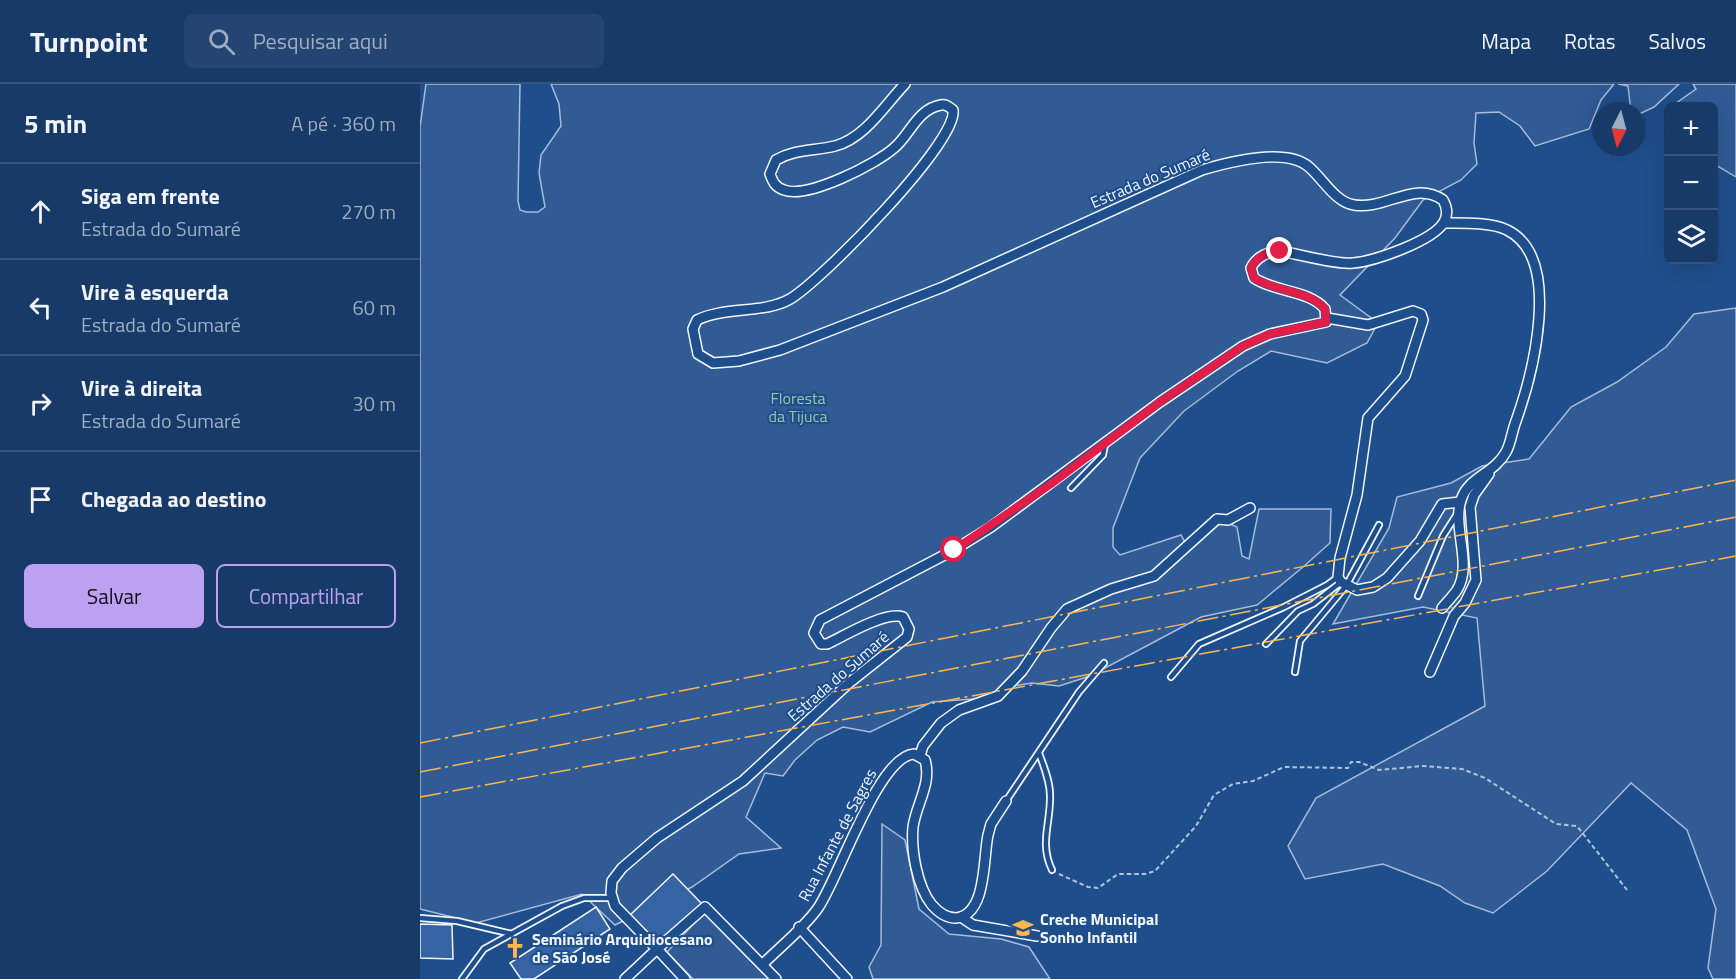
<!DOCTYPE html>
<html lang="pt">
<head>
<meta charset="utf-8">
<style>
	body { margin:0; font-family:"Titillium Web",sans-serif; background:#244571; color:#f1f3f6 }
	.controls { position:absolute; right:18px; top:18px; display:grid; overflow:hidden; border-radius:9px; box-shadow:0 6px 24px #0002 }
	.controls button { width:54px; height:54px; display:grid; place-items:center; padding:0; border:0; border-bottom:2px solid #36547d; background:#173a69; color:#f1f3f6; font:30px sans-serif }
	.compass { position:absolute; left:1172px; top:18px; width:54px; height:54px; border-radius:50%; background:#173a69; box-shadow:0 6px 24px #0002; rotate:186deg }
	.stop { position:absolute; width:18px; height:18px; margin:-14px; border:4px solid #e11d48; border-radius:50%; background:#fff }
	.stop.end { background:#e11d48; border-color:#fff; box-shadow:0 2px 6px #0008 }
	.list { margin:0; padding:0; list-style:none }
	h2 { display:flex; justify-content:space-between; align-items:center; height:78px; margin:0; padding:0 24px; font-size:26px }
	h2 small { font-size:20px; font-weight:400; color:#9eadc0 }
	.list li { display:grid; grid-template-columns:39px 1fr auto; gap:18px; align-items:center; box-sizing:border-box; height:96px; padding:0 24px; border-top:2px solid #36547d }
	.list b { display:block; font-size:22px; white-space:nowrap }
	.list p { margin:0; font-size:20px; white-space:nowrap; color:#9eadc0 }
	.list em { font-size:20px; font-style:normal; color:#9eadc0 }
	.actions { display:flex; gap:12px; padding:18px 24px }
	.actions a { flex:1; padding:14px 0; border:2px solid #bca0f2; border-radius:9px; text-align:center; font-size:21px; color:#bca0f2 }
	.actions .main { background:#bca0f2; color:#111 }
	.icon { flex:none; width:33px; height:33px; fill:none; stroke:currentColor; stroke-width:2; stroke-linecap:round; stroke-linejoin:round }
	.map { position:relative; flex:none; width:1316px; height:895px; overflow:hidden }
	header { display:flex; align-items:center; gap:36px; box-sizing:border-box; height:84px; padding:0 30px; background:#173a69; border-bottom:2px solid #36547d }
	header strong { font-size:28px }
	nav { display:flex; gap:33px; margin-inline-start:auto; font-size:21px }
	.search { width:420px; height:54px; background:#244571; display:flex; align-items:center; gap:15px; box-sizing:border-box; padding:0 21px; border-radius:9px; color:#9eadc0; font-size:22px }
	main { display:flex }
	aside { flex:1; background:#173a69 }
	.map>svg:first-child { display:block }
</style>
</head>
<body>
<header>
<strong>Turnpoint</strong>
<div class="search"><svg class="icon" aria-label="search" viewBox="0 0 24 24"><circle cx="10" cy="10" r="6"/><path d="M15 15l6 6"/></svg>Pesquisar aqui</div>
<nav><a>Mapa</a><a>Rotas</a><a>Salvos</a></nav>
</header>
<main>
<aside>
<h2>5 min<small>A pé · 360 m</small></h2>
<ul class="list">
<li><svg class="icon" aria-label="ahead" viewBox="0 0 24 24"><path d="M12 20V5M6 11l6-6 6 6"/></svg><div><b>Siga em frente</b><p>Estrada do Sumaré</p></div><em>270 m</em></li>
<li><svg class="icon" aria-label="left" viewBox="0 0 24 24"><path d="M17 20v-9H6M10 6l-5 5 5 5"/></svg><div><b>Vire à esquerda</b><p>Estrada do Sumaré</p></div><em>60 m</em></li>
<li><svg class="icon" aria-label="right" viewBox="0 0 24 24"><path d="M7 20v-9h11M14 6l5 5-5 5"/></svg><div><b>Vire à direita</b><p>Estrada do Sumaré</p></div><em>30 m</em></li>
<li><svg class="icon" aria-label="arrive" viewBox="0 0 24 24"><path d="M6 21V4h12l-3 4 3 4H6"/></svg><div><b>Chegada ao destino</b></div></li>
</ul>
<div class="actions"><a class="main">Salvar</a><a>Compartilhar</a></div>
</aside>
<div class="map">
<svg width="1316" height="895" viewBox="0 0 1316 895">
	<rect width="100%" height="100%" fill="#1f4e8c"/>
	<g fill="#305b95" stroke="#a8bbd7" stroke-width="1.5">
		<path d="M6 0H100L98 117 100 126 106 128H118L125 123 119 89 121 71 141 42 139 20 131 0H1194L1181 16 1169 45 1115 62 1100 42 1079 28 1056 29 1054 59 1057 80 1041 96 1003 116 975 154 920 211 958 239 947 259 907 279 851 267 818 287 764 327 720 374 693 444V463L700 471 761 451 767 462 799 435 817 443 822 472 829 475 839 425H911L910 459 883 483 837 521 781 533 670 592 639 602 612 599 586 603 567 614 512 618 450 648 423 643 397 656 375 676 363 692 345 689 326 733 361 764 319 770 272 803 195 841 162 810 56 839 0 825V43Z"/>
		<path d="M1198 0H1259L1234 23 1217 31V27H1211L1208 2Z"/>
		<path d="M1273 0H1316V93L1294 80V22H1252L1276 5Z"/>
		<path d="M1316 224V895H1293L1288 884 1296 825 1267 746 1211 699 1127 787 1073 829 1045 819 1020 802 963 780 885 795 868 762 896 714 1065 622 1057 534 1003 523 913 540 969 444 977 413 1031 399 1062 382 1109 375 1151 323 1197 298 1246 263 1274 230Z"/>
		<path d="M462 740 485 756 499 825 529 850 581 855 609 863 630 895H453L449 883 461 861Z"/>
		<path d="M285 828 353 895H273L247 868Z"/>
	</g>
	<g fill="#3563a3" stroke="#f2f6ff" stroke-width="1.5">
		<path d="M253 790 282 820 239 862 208 833Z"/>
		<path d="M176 823 190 845 114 895H101L90 879Z"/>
		<path d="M0 840 32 841 33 875 0 874Z"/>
	</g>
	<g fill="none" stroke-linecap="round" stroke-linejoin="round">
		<g stroke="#f2f6ff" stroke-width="8">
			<g id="lane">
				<path d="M651 404 683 371 685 360"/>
				<path d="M998 512 1023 452 1037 430"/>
				<path d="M846 560 878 527 893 520 921 498"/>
				<path d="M875 588 880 557 926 502 959 441"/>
				<path d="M751 593 779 560 864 523 907 501 918 493"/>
				<path d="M619 669C624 683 630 697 630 711 631 739 619 759 632 786"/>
				<path d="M586 717 659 608 684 579"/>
				<path d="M0 834 37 837 92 850"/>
				<path d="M42 895 64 865 142 822 164 814H193"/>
			</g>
		</g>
		<g stroke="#f2f6ff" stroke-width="12">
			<g id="street">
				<path d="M907 234 948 241 993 227 1001 230 1003 236 985 292 948 334 937 411 920 474 918 493 921 498 937 506 953 503 967 494 1000 457 1022 420 1040 418"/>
				<path d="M1022 524C1027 518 1033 512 1037 506 1053 480 1032 444 1041 416 1048 393 1074 390 1086 368 1091 359 1092 347 1096 337 1112 292 1144 174 1087 146 1072 138 1041 139 1024 139"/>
				<path d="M1010 588 1034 532 1045 519 1056 496 1050 423 1054 411 1069 390"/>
				<path d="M500 672 503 662 521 639 539 626 578 612 602 587 631 544 647 525 691 505 734 492 797 435 808 436 830 424"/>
				<path d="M541 833 553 841 617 852"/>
				<path d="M379 843 427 895"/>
				<path d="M343 880C361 862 384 844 398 824 419 794 458 672 494 670L505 676C512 700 496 720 493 743 491 766 497 803 512 821 518 828 527 834 536 834 567 831 563 774 568 751L571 740 586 717"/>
				<path d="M205 895 237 865 195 822 191 809 192 797 202 784 237 754 323 697 429 599 487 553 489 545 483 533C465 527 424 552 407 560H401L394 549 400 536 534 466 571 443 740 318 823 262 850 250 906 238 905 225C889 206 854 208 834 194L831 184C836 173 849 167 860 167 879 170 916 181 933 179 955 177 1013 157 1024 138 1028 131 1027 123 1023 116 994 96 966 126 934 121 915 118 903 95 889 83 866 63 809 78 782 86L523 203 360 266 319 277 293 279 278 270 273 245 277 236C306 222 344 230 370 215 401 197 538 58 533 26 529 23 526 20 521 21 497 25 490 51 474 64 456 80 388 115 364 106 355 103 353 98 350 90L356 76C375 65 394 67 415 62 445 54 464 22 485 0"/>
				<path d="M265 895 237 865 285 823 356 895"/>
			</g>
		</g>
		<path stroke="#b3c4dc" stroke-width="2" stroke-dasharray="4.5 3" stroke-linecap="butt" d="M639 790 668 803 678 804 698 790H725L735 787 776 742 794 711 813 700 833 697 864 683 928 684 931 678H939L959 686 1003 682 1042 685 1065 694 1136 740 1157 742 1207 806"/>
		<use href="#lane" stroke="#1f4e8c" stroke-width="4.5"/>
		<use href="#street" stroke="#1f4e8c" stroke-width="9"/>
		<g stroke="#ffb74d" stroke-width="1.5" stroke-dasharray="21 4.5 3 4.5" stroke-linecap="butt">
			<path d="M0 659 1316 396"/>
			<path d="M0 688 1316 433"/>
			<path d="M0 713 1316 472"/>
		</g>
	</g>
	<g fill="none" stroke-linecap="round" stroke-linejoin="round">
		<path stroke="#e11d48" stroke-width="8" d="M534 466 631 400 740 318 823 262 850 250 906 238 905 225C889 206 855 208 834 194L831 184C836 173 849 167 860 167"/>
	</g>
	<defs>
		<g id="school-bare" transform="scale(1.62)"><path d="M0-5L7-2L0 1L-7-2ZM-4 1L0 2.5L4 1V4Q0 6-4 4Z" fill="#ffb74d" stroke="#1f4e8c" stroke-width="2.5" paint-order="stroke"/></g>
		<g id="church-bare" transform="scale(1.62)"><path d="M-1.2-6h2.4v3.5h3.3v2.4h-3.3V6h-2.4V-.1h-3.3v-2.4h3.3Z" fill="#ffb74d" stroke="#1f4e8c" stroke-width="2.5" paint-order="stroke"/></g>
	</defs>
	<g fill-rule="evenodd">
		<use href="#school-bare" x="603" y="844"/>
		<use href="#church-bare" x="95" y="864"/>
	</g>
	<g text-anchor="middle" stroke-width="4.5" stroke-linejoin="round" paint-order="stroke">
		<g font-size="16" fill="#f2f6ff" stroke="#1f4e8c">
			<text transform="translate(730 94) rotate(-23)" y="6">Estrada do Sumaré</text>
			<text transform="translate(418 592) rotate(-41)" y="6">Estrada do Sumaré</text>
			<text transform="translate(417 751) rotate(-62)" y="6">Rua Infante de Sagres</text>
		</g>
		<g font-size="16" fill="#97c8a6" stroke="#1f4e8c">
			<text x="378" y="320">Floresta<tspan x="378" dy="18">da Tijuca</tspan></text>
		</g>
		<g font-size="16" font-weight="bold" fill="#f2f6ff" stroke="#1f4e8c" text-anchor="start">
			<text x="620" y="841">Creche Municipal<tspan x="620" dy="18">Sonho Infantil</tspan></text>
			<text x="112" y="861">Seminário Arquidiocesano<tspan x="112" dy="18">de São José</tspan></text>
		</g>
	</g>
</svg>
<div class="controls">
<button>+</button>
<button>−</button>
<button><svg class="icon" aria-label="layers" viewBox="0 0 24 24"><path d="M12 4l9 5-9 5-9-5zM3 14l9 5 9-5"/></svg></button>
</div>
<svg class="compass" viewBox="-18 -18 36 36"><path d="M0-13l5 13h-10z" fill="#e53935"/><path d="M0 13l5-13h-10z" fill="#9eadc0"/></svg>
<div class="stop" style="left:534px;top:466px"></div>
<div class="stop end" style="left:860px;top:167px"></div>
</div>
</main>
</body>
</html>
